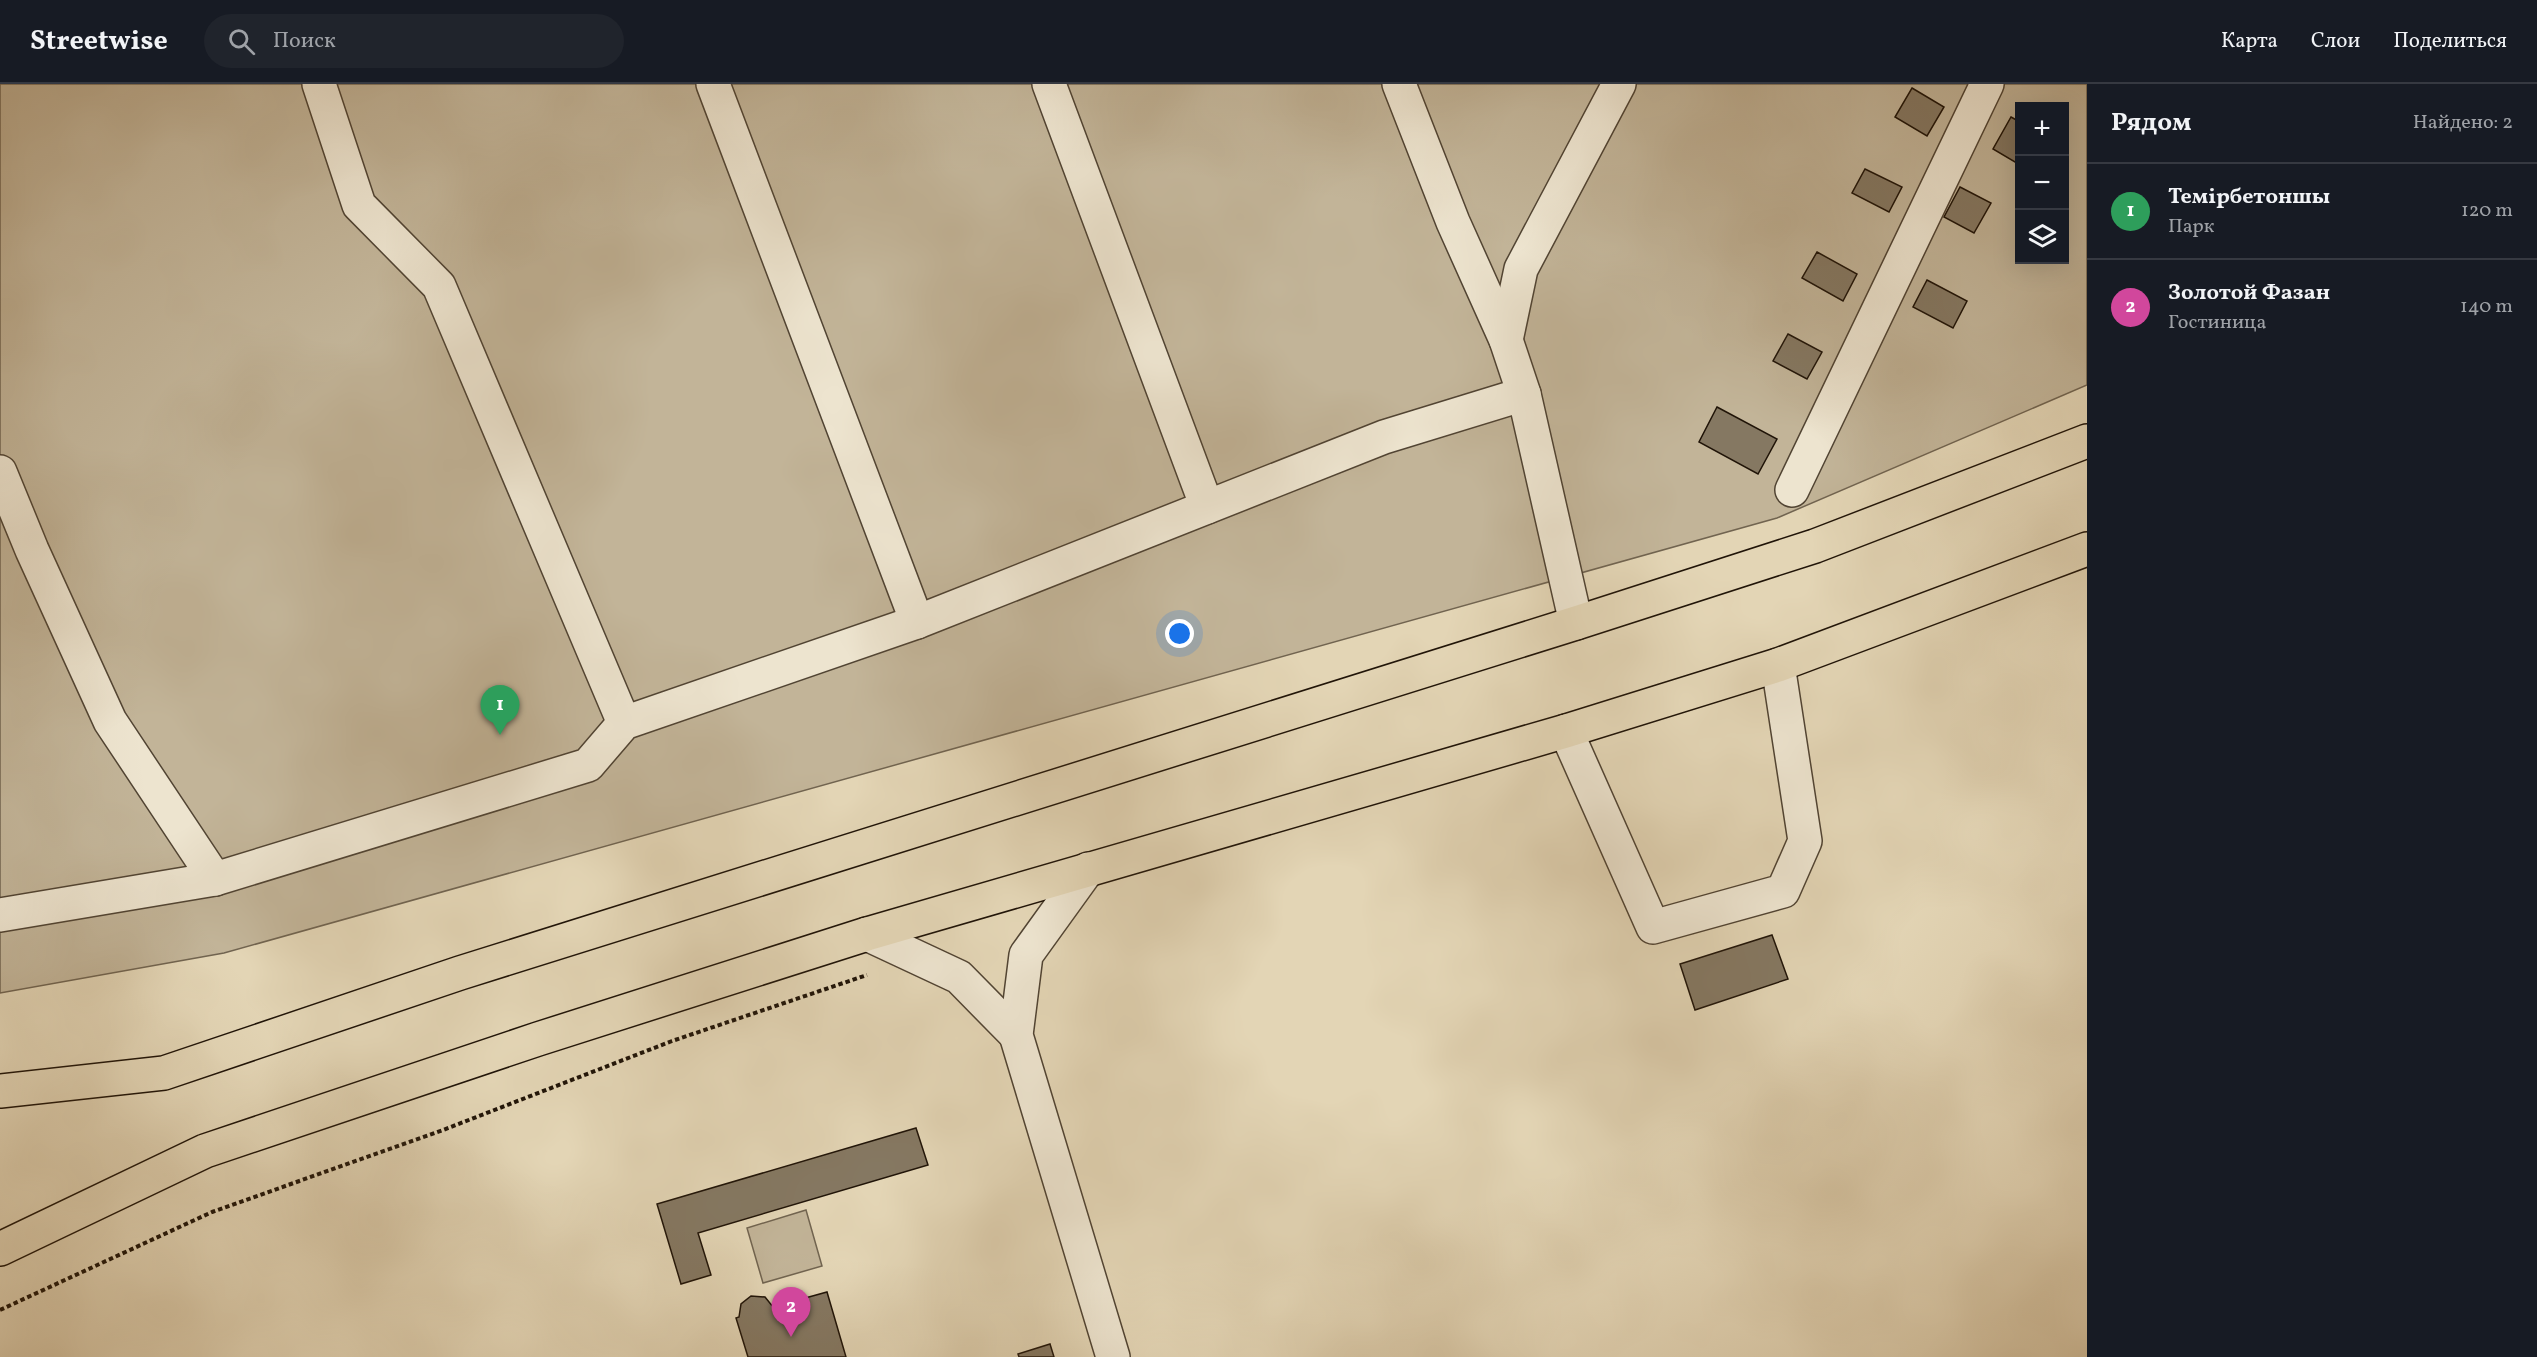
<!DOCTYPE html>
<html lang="ru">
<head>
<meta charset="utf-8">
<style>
	body { margin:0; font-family:Vollkorn,serif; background:#20242c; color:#f1f3f6 }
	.controls { position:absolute; right:18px; top:18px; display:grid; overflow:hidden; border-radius:0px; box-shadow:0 6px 24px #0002 }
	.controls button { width:54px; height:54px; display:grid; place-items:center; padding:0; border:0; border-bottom:2px solid #363941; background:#171b24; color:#f1f3f6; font:30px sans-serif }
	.you { position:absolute; left:1180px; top:550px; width:21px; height:21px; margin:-15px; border:4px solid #fff; border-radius:50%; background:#1a73e8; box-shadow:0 0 0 9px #1a73e833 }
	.badge { display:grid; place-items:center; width:39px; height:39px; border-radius:50%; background:#2563eb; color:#fff; font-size:20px; font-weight:700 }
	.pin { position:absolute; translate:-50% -50px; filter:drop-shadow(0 2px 3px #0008) }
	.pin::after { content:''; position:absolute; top:32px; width:21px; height:18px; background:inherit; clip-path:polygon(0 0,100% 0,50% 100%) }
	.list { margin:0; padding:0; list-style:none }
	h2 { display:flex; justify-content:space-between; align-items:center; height:78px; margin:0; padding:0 24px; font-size:26px }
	h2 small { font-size:20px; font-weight:400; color:#9ea1a6 }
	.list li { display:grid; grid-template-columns:39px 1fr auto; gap:18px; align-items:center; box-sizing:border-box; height:96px; padding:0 24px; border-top:2px solid #363941 }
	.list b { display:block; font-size:22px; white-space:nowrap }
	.list p { margin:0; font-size:20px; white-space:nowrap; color:#9ea1a6 }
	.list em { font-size:20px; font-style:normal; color:#9ea1a6 }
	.icon { flex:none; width:33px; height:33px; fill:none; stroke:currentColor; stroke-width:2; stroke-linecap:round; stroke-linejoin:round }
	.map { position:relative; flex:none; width:2087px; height:1273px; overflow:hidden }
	header { display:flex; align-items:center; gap:36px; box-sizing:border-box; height:84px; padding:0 30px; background:#171b24; border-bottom:2px solid #363941 }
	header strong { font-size:28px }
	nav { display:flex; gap:33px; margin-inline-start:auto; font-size:21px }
	.search { width:420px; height:54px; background:#20242c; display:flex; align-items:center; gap:15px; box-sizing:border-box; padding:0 21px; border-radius:33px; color:#9ea1a6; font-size:22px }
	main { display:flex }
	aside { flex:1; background:#171b24 }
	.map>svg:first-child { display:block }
</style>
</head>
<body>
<header>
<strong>Streetwise</strong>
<div class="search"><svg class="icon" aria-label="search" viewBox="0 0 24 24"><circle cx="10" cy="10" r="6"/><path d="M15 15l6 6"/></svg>Поиск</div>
<nav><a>Карта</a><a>Слои</a><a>Поделиться</a></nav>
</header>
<main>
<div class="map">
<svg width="2087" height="1273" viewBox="0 0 2087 1273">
	<rect width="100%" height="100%" fill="#e3d5b5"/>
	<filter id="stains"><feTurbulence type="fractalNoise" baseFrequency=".00333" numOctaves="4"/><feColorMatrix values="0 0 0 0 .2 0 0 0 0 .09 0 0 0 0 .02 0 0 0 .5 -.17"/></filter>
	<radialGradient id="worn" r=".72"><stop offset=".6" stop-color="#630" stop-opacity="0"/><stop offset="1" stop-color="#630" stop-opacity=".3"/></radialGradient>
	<g fill="#c2b498" stroke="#716450" stroke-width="1.5" fill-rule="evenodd">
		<path d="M0 0H2087V301L1777 434 224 869 0 909ZM2020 22H2064V176H2020Z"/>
		<path d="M806 1126 822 1182 763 1199 747 1144Z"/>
	</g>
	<g fill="#857862" stroke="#201408" stroke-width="1.5">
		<path d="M1912 4 1944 23 1927 52 1895 33Z"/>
		<path d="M2011 33 2020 38V81L1993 65Z"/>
		<path d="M1865 85 1902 103 1889 128 1852 109Z"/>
		<path d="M1960 103 1991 119 1974 149 1944 133Z"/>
		<path d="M1817 168 1857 190 1843 217 1802 194Z"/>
		<path d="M1927 196 1967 217 1953 244 1913 223Z"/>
		<path d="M1788 250 1822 268 1807 295 1773 277Z"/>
		<path d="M1717 323 1777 355 1758 390 1699 358Z"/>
		<path d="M1772 851 1788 895 1695 926 1680 880Z"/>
		<path d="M916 1044 928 1081 698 1149 711 1191 681 1200 657 1120Z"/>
		<path d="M827 1208 846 1273H748L736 1234 739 1233 741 1220 751 1212 765 1213 773 1223Z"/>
		<path d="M1050 1260 1054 1273H1019L1018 1270Z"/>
	</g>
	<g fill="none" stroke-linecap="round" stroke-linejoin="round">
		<g stroke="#514433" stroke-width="36">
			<g id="minor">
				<path d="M319 0 359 121 439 202 624 639"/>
				<path d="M713 0 917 538"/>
				<path d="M1049 0 1207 423"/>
				<path d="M1399 0 1453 138 1506 256 1524 310 1576 539"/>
				<path d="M1506 256 1521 185 1619 0"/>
				<path d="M0 388 32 466 110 637 215 795"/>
				<path d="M1792 406 1987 0"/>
				<path d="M1566 647 1653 843 1783 807 1805 757 1778 581"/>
				<path d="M1088 785 1026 871 1016 951 1113 1273"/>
				<path d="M0 831 215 795 588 681 624 639 917 538 1384 353 1524 310"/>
				<path d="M867 850 959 893 1016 951"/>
			</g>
		</g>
		<g stroke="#201408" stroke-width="36">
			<g id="highway">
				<path d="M0 1007 164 989 460 889 1576 539 1815 462 2087 357"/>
				<path d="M0 1165 205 1067 538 955 867 850 1566 647 1778 581 2087 465"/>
			</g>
		</g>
		<path stroke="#201408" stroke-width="4" stroke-dasharray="4.5 3" stroke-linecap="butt" d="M0 1226 212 1128 443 1046 672 957 867 891"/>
		<use href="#minor" stroke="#ede4cf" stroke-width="33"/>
		<use href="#highway" stroke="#e3d5b5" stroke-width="33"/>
	</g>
	<rect width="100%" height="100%" filter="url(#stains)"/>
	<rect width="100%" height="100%" fill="url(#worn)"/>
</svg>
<div class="controls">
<button>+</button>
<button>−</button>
<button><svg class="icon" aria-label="layers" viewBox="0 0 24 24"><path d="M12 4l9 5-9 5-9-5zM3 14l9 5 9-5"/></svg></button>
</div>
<div class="you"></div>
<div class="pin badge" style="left:500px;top:651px;background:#2e9e5b">1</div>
<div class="pin badge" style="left:791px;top:1253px;background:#d1479c">2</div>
</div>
<aside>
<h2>Рядом<small>Найдено: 2</small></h2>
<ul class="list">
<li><span class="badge" style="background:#2e9e5b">1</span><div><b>Темірбетоншы</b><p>Парк</p></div><em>120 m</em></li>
<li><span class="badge" style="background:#d1479c">2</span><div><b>Золотой Фазан</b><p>Гостиница</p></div><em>140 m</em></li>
</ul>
</aside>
</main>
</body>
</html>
